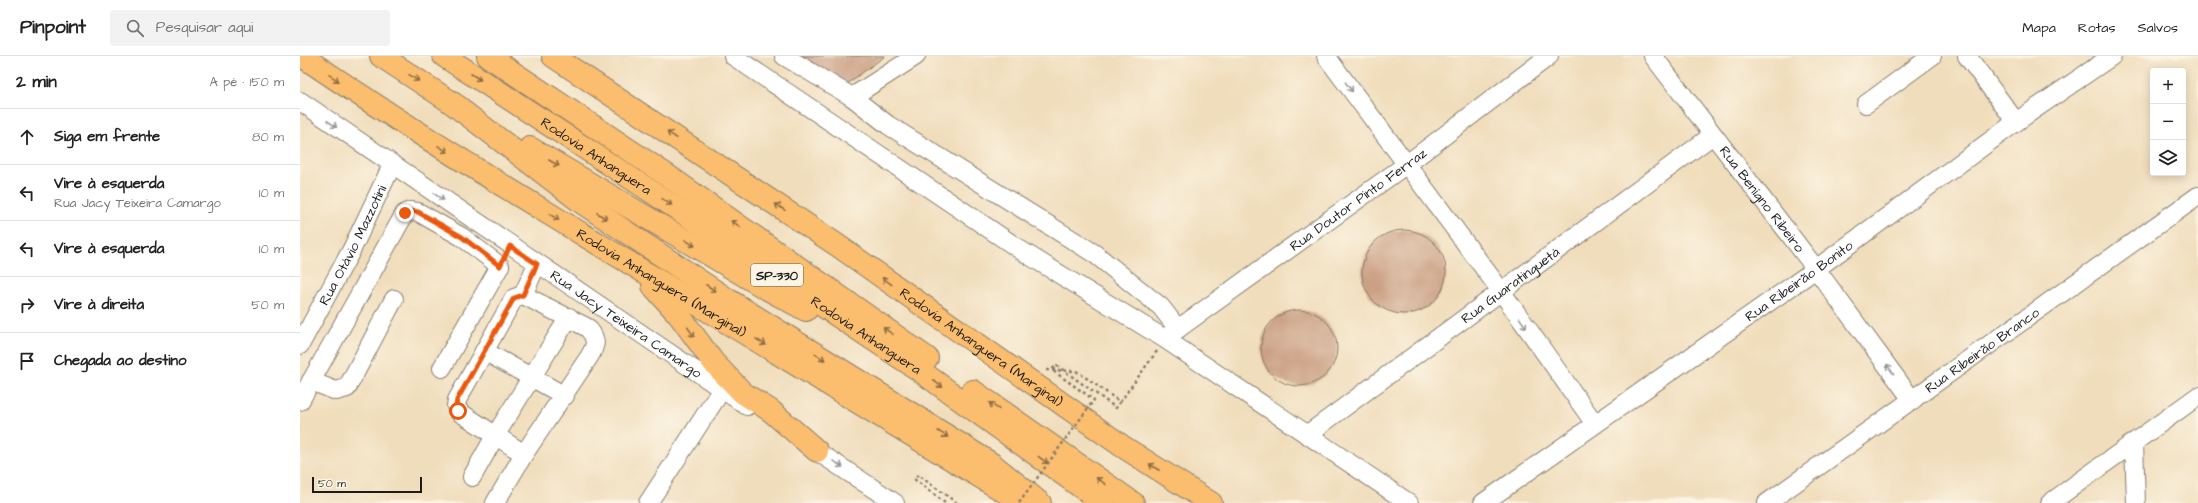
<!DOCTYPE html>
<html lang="pt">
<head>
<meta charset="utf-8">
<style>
	body { margin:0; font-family:"Architects Daughter",sans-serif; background:#f2f2f2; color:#222 }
	.controls { position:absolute; right:12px; top:12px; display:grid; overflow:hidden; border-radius:4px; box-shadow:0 2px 10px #0003 }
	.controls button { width:36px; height:36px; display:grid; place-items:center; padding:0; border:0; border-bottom:1px solid #e0e0e0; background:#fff; color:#222; font:20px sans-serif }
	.scale { position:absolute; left:12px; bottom:10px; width:110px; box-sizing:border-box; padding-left:4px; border:2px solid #1c1c1c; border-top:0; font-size:11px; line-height:14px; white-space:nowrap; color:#1c1c1c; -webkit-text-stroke:3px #fcf5e5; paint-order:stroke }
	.stop { position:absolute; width:12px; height:12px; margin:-9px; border:3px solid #ea580c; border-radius:50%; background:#fff }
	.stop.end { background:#ea580c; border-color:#fff; box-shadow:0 1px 4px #0008 }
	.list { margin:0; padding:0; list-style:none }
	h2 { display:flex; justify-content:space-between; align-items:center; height:52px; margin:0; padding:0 16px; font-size:17px }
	h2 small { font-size:13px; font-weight:400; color:#767676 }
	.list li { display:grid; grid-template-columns:26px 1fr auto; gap:12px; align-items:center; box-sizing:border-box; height:56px; padding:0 16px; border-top:1px solid #e0e0e0 }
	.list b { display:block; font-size:15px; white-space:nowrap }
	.list p { margin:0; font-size:13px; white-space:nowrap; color:#767676 }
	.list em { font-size:13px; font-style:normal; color:#767676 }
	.icon { flex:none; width:22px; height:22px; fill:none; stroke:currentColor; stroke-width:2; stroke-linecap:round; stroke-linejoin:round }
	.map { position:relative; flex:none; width:1898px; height:447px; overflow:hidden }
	header { display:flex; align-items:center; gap:24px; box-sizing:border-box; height:56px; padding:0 20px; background:#fff; border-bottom:1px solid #e0e0e0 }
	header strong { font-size:19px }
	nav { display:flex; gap:22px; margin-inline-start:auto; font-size:14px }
	.search { width:280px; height:36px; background:#f2f2f2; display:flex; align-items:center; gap:10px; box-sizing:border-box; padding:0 14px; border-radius:4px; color:#767676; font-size:15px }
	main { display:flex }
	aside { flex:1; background:#fff }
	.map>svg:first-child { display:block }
</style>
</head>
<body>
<header>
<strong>Pinpoint</strong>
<div class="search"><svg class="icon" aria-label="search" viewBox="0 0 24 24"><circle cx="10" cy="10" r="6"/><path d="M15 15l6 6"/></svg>Pesquisar aqui</div>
<nav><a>Mapa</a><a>Rotas</a><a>Salvos</a></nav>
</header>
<main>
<aside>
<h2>2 min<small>A pé · 150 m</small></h2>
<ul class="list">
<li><svg class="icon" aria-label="ahead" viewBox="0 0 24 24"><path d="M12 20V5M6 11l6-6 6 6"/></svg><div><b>Siga em frente</b></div><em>80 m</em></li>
<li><svg class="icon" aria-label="left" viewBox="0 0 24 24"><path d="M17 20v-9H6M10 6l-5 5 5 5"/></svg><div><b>Vire à esquerda</b><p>Rua Jacy Teixeira Camargo</p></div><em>10 m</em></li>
<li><svg class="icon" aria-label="left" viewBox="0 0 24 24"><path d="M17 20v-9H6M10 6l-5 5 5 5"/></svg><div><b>Vire à esquerda</b></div><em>10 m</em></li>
<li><svg class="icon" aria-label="right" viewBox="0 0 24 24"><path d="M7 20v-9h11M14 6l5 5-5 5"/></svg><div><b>Vire à direita</b></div><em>50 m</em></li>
<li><svg class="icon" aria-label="arrive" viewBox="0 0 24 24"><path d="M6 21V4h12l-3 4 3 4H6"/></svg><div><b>Chegada ao destino</b></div></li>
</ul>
</aside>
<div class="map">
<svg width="1898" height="447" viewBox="0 0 1898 447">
	<rect width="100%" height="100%" fill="#fcf5e5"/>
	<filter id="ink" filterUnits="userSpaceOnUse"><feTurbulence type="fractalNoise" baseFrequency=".025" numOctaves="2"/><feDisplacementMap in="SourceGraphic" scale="8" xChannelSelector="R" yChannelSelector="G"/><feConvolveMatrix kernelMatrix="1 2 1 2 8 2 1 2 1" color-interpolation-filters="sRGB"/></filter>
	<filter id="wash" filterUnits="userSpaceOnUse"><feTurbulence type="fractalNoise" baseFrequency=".012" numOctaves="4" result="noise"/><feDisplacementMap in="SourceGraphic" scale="16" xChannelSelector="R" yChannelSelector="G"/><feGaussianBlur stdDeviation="0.9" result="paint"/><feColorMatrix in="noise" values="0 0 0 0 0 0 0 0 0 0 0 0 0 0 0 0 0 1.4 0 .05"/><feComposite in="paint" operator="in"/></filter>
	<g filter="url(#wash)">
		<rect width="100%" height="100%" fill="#f0ddbb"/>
		<g id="blocks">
			<g fill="#cba084">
				<path d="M499 0H585L544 30Z"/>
				<circle cx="1104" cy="216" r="42"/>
				<circle cx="999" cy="292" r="38"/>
			</g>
		</g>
	</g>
	<g filter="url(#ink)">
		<use href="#blocks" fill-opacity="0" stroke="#867c6c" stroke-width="1"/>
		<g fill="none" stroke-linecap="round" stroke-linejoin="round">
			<g stroke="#867c6c" stroke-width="20">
				<g id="minor">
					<path d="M433 0 722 195 865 283 1109 447"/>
					<path d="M484 0 552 41 588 69 795 198 861 251 878 273"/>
					<path d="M1026 0 1201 235 1295 368"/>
					<path id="s1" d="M1353 0 1516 213 1613 345"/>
					<path d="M1667 0 1716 66"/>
					<path d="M552 41 616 0"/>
					<path id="s2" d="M0 45 447 350"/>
					<path d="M1566 48 1632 0"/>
					<path d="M223 239 237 208"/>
					<path id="s3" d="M868 280 1107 108 1249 0"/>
					<path id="s4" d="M0 289 52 193 92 109"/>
					<path d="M184 295 265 340"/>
					<path d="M11 325 36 335 47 332 94 243"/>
					<path d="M0 345 105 157 110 155 118 156 162 181 200 210 142 312"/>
					<path id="s5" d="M1008 378 1413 79"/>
					<path d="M1834 387 1836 447"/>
					<path d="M506 388 595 447"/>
					<path d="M172 421 195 380 269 261"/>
					<path d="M195 447 224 398 289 301C297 288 297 284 288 272L223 239 214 242 157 344 156 350 158 355 224 398"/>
					<path d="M348 447 422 333"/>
					<path id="s6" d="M1183 447 1516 213 1716 66 1812 0"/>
					<path id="s7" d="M1467 447 1898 140"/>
					<path d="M1750 447 1898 340"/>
				</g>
			</g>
			<g stroke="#867c6c" stroke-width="24">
				<g id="highway">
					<path id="s8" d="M2 0C82 55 164 106 246 156 405 254 565 349 723 447"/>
					<path d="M81 0 160 52"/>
					<path id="s9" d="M144 0 361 142 619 314 803 447"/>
					<path d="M188 0 371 122 627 302"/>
					<path id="s10" d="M253 0 537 189 822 390 911 447"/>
					<path d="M148 44 281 146 427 243 692 408 740 447"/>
					<path d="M230 92 462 230 506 254"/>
					<path d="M353 230 379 259 414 307 443 337 471 355 517 395"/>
					<path d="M673 335 833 447"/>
				</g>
			</g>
			<g stroke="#867c6c" stroke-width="2.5" stroke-dasharray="3 3" stroke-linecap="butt">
				<path d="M746 314 776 315 782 319"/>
				<path d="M820 346 857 295"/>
				<path d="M645 447 614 423 618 419 657 447"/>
			</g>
			<use href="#minor" stroke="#fff" stroke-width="18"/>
			<use href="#highway" stroke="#fbbd6e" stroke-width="22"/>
			<path stroke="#867c6c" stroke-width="2.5" stroke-dasharray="3 3" stroke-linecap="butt" d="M719 447 794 344 752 314 756 309 816 352 820 346 782 319"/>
		</g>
		<defs><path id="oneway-shaft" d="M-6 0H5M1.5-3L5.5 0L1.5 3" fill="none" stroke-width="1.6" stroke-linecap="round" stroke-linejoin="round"/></defs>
		<g stroke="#8c6c45">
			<use href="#oneway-shaft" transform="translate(176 21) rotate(33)"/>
			<use href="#oneway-shaft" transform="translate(34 22) rotate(35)"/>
			<use href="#oneway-shaft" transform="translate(114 22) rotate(34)"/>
			<use href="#oneway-shaft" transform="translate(372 79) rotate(-146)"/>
			<use href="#oneway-shaft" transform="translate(143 93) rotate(32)"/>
			<use href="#oneway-shaft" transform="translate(254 107) rotate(30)"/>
			<use href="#oneway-shaft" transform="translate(367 146) rotate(34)"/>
			<use href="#oneway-shaft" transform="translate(480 151) rotate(-146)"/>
			<use href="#oneway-shaft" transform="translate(302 160) rotate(33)"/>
			<use href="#oneway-shaft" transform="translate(254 161) rotate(32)"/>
			<use href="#oneway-shaft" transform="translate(436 168) rotate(-145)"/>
			<use href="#oneway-shaft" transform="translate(390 187) rotate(31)"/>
			<use href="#oneway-shaft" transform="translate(587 225) rotate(-144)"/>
			<use href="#oneway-shaft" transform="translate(411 232) rotate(33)"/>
			<use href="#oneway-shaft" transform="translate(588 275) rotate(-145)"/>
			<use href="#oneway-shaft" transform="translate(391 276) rotate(55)"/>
			<use href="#oneway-shaft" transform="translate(461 286) rotate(31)"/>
			<use href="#oneway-shaft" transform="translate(520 301) rotate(32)"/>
			<use href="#oneway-shaft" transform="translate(638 328) rotate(36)"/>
			<use href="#oneway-shaft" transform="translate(694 350) rotate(-145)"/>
			<use href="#oneway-shaft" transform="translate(643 378) rotate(32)"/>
			<use href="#oneway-shaft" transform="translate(743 404) rotate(36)"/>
			<use href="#oneway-shaft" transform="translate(854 411) rotate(-147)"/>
			<use href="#oneway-shaft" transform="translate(801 425) rotate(-145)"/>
		</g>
		<g stroke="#999">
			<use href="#oneway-shaft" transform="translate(1049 31) rotate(53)"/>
			<use href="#oneway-shaft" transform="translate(32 68) rotate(35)"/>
			<use href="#oneway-shaft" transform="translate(139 141) rotate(34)"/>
			<use href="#oneway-shaft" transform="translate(1223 267) rotate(55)"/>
			<use href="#oneway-shaft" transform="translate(1590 313) rotate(-126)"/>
			<use href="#oneway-shaft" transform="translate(538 408) rotate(32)"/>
		</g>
	</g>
	<g fill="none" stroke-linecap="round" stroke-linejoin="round" filter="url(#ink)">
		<path stroke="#ea580c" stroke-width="5" d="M105 157 110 155 118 156 162 181 200 210 210 190 237 208 223 239 214 242 157 344 156 350 158 355"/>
	</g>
	<g text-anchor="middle" stroke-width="3.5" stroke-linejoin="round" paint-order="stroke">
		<rect fill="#fcf5e5" stroke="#5f5d58" stroke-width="1" x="451" y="208" width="52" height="22" rx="3"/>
		<g font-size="13" font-weight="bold" fill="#1c1c1c">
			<text x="477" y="224">SP-330</text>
		</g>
		<g font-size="14" fill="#1c1c1c" stroke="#fcf5e5">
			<text dy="5" stroke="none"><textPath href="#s9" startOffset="182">Rodovia Anhanguera</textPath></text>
			<text dy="5" stroke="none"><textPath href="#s3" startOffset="234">Rua Doutor Pinto Ferraz</textPath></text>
			<text dy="5" stroke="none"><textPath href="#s1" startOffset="180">Rua Benígno Ribeiro</textPath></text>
			<text dy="5" stroke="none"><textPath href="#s4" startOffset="113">Rua Otávio Mazzotini</textPath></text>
			<text dy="5" stroke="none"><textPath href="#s6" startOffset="386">Rua Ribeirão Bonito</textPath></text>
			<text dy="5" stroke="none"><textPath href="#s8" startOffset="425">Rodovia Anhanguera (Marginal)</textPath></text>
			<text dy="5" stroke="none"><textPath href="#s5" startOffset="251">Rua Guaratinguetá</textPath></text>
			<text dy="5" stroke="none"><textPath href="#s2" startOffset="395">Rua Jacy Teixeira Camargo</textPath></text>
			<text dy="5" stroke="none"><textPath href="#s9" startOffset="506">Rodovia Anhanguera</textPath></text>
			<text dy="5" stroke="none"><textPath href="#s10" startOffset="518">Rodovia Anhanguera (Marginal)</textPath></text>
			<text dy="5" stroke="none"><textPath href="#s7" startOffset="264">Rua Ribeirão Branco</textPath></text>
		</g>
	</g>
</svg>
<div class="controls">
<button>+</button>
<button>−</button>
<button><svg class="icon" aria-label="layers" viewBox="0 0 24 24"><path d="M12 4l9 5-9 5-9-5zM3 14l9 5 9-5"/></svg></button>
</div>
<div class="scale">50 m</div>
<div class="stop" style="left:158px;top:355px"></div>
<div class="stop end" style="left:105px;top:157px"></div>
</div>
</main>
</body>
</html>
